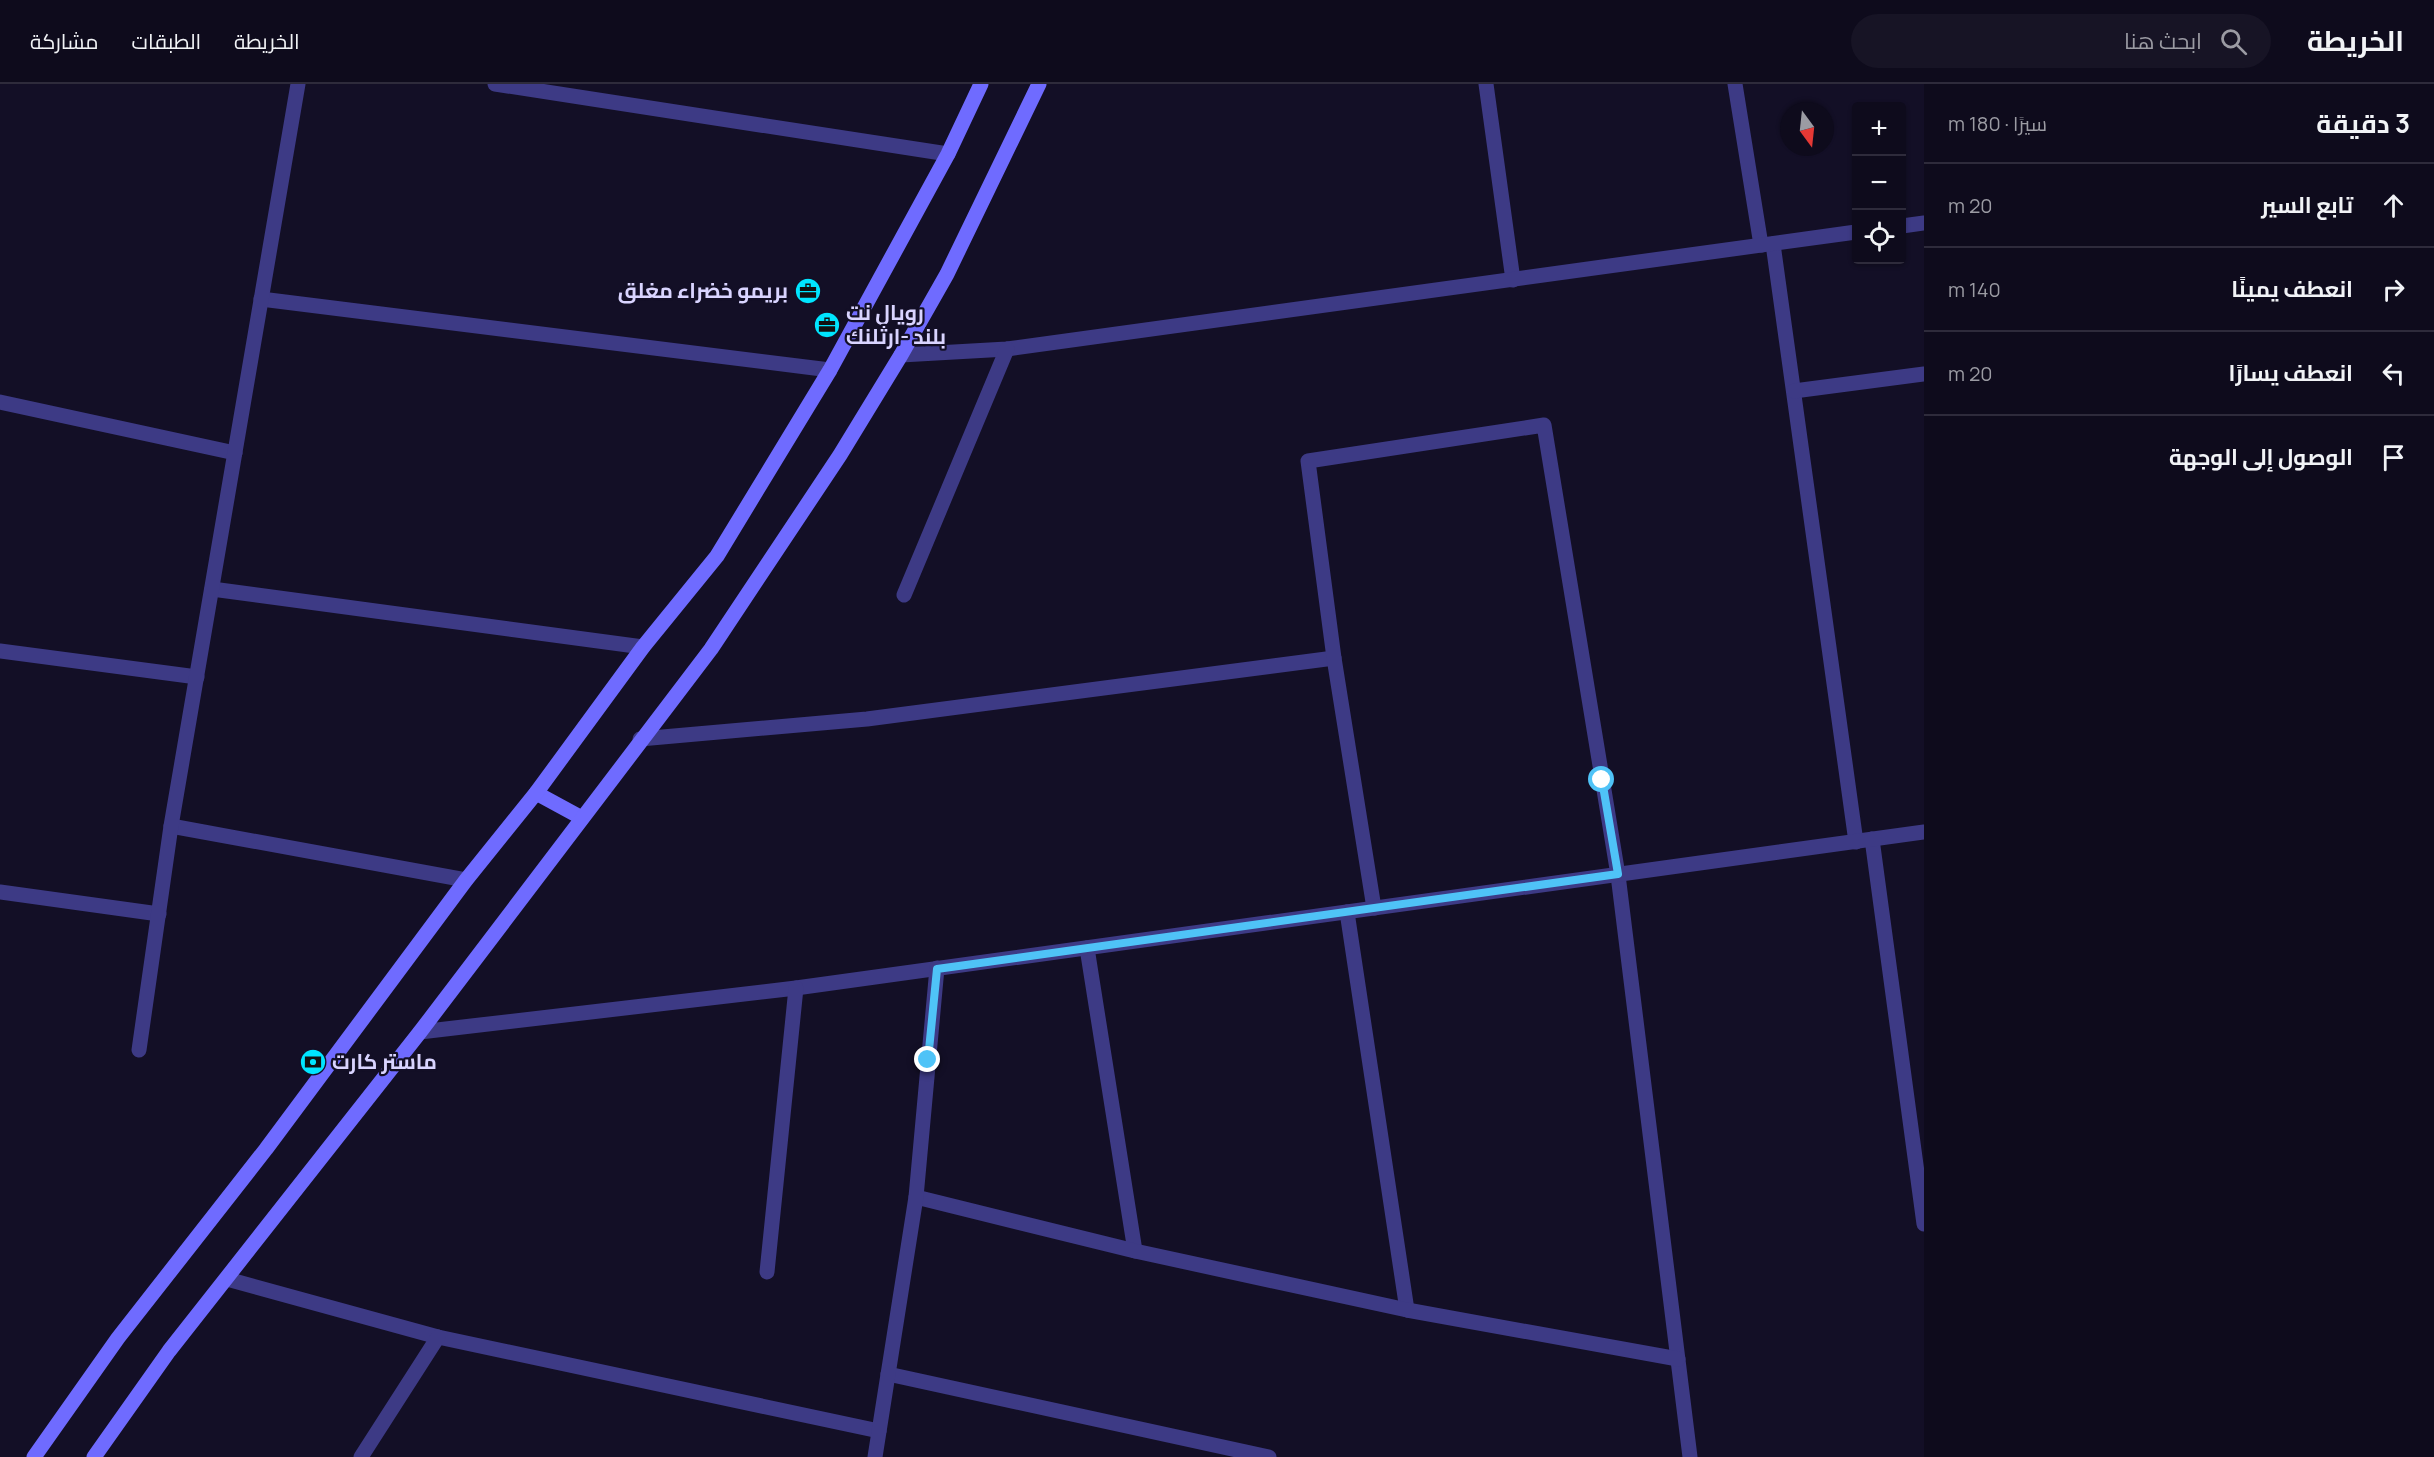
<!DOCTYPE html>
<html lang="ar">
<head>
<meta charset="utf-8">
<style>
	body { margin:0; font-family:Manrope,Cairo,sans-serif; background:#171425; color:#f1f3f6; direction:rtl }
	.controls { position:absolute; right:18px; top:18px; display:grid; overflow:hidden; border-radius:6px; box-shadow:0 2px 4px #0004 }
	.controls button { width:54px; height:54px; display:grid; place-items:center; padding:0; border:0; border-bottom:2px solid #2e2b3b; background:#0e0b1c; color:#f1f3f6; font:30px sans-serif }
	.compass { position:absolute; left:1780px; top:18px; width:54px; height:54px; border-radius:50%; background:#0e0b1c; box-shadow:0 2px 4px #0004; rotate:165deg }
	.stop { position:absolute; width:18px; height:18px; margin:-14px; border:4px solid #4fc3f7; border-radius:50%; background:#fff }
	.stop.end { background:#4fc3f7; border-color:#fff; box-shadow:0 2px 6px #0008 }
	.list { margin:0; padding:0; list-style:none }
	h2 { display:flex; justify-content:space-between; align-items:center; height:78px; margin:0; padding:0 24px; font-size:26px }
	h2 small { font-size:20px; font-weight:400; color:#9b9ba3 }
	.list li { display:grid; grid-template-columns:39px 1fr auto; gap:18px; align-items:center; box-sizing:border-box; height:84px; padding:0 24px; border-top:2px solid #2e2b3b }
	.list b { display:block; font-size:22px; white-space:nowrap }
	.list em { font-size:20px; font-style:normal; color:#9b9ba3 }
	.icon { flex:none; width:33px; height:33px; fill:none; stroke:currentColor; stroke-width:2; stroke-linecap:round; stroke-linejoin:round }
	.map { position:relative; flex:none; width:1924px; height:1373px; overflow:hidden; direction:ltr }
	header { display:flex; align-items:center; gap:36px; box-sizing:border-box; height:84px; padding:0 30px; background:#0e0b1c; border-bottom:2px solid #2e2b3b }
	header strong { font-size:28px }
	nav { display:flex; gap:33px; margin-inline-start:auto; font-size:21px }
	.search { width:420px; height:54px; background:#171425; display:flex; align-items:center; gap:15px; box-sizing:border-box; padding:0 21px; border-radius:33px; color:#9b9ba3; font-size:22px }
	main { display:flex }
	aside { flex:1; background:#0e0b1c }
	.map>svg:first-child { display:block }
</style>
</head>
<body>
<header>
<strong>الخريطة</strong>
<div class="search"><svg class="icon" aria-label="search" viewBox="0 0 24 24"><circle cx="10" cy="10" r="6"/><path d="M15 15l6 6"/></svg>ابحث هنا</div>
<nav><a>الخريطة</a><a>الطبقات</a><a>مشاركة</a></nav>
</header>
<main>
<aside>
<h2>3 دقيقة<small>سيرًا · 180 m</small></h2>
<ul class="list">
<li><svg class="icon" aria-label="ahead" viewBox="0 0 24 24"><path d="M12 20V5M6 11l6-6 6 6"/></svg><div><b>تابع السير</b></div><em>20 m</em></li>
<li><svg class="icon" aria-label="right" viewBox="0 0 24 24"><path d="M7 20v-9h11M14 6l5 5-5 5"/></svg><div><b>انعطف يمينًا</b></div><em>140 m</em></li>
<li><svg class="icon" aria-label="left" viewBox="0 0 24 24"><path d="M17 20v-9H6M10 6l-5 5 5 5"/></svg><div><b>انعطف يسارًا</b></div><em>20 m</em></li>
<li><svg class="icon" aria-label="arrive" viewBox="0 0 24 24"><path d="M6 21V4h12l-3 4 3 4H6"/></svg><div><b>الوصول إلى الوجهة</b></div></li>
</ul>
</aside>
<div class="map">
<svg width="1924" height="1373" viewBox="0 0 1924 1373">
	<rect width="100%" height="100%" fill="#130f26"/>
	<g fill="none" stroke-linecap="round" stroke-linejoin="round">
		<g stroke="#3d3a85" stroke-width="15">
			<path d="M495 0 948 70"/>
			<path d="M1486 0 1513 196"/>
			<path d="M1735 0 1761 161"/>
			<path d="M1902 142 1924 139"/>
			<path d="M1773 160 1856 758"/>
			<path d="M261 215 830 286"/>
			<path d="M901 271 1007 265 1856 148"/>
			<path d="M1794 307 1924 290"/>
			<path d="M0 318 235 369"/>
			<path d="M212 505 643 563"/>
			<path d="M904 511 1007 265"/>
			<path d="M0 567 197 593"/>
			<path d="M640 655 867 635 1334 574"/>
			<path d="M171 742 466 796"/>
			<path d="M1872 755 1924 1140"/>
			<path d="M0 808 159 830"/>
			<path d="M1374 824 1334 574 1308 377 1544 341 1618 791 1690 1373"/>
			<path d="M1347 828 1407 1226"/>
			<path d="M1087 864 1135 1167"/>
			<path d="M420 948 796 904 1924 748"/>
			<path d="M139 966 171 742 298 0"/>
			<path d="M916 1113 1135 1167 1407 1226 1678 1275"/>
			<path d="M767 1188 796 904"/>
			<path d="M227 1195 438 1253 879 1347"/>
			<path d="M888 1290 1269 1373"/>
			<path d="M361 1373 438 1253"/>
			<path d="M875 1373 916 1113 937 884"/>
		</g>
		<g stroke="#6f6bff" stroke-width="15">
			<path d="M536 709 582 734"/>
			<path d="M34 1373 118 1254 266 1065 466 796 536 709 643 563 717 472 830 286 948 70 981 0"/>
			<path d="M94 1373 169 1267 420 948 711 565 840 371 901 271 947 190 1039 0"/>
		</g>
	</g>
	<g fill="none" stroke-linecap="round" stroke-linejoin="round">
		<path stroke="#4fc3f7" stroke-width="8" d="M928 976 937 885 1618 790 1602 696"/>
	</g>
	<defs>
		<g id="office-disc" transform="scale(1.35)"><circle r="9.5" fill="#00e5ff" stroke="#130f26"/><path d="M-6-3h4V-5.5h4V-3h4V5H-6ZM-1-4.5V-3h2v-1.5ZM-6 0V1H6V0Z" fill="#111"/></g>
		<g id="bank-disc" transform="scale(1.35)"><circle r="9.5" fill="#00e5ff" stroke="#130f26"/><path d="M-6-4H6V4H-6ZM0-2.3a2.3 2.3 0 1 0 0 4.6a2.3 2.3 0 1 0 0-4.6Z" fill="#111"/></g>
	</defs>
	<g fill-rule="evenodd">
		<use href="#office-disc" x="808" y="207"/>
		<use href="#office-disc" x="827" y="241"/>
		<use href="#bank-disc" x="313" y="978"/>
	</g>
	<g text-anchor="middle" stroke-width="4.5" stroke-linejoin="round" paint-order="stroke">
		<g font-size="21" font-weight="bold" fill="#d9d4ff" stroke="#130f26" text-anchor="start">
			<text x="788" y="214" text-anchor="end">بريمو خضراء مغلق</text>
			<text x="846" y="236">رويال نت<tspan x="846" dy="24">بلند -ارثلنك</tspan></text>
			<text x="332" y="985">ماستر كارت</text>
		</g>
	</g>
</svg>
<div class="controls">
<button>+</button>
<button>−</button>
<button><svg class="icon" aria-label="locate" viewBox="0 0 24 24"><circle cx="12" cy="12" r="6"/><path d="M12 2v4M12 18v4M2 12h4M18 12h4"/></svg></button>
</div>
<svg class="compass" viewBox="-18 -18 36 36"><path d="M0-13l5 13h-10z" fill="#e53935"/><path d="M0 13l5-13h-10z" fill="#9b9ba3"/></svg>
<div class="stop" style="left:1602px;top:696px"></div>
<div class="stop end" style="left:928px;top:976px"></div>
</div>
</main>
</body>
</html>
